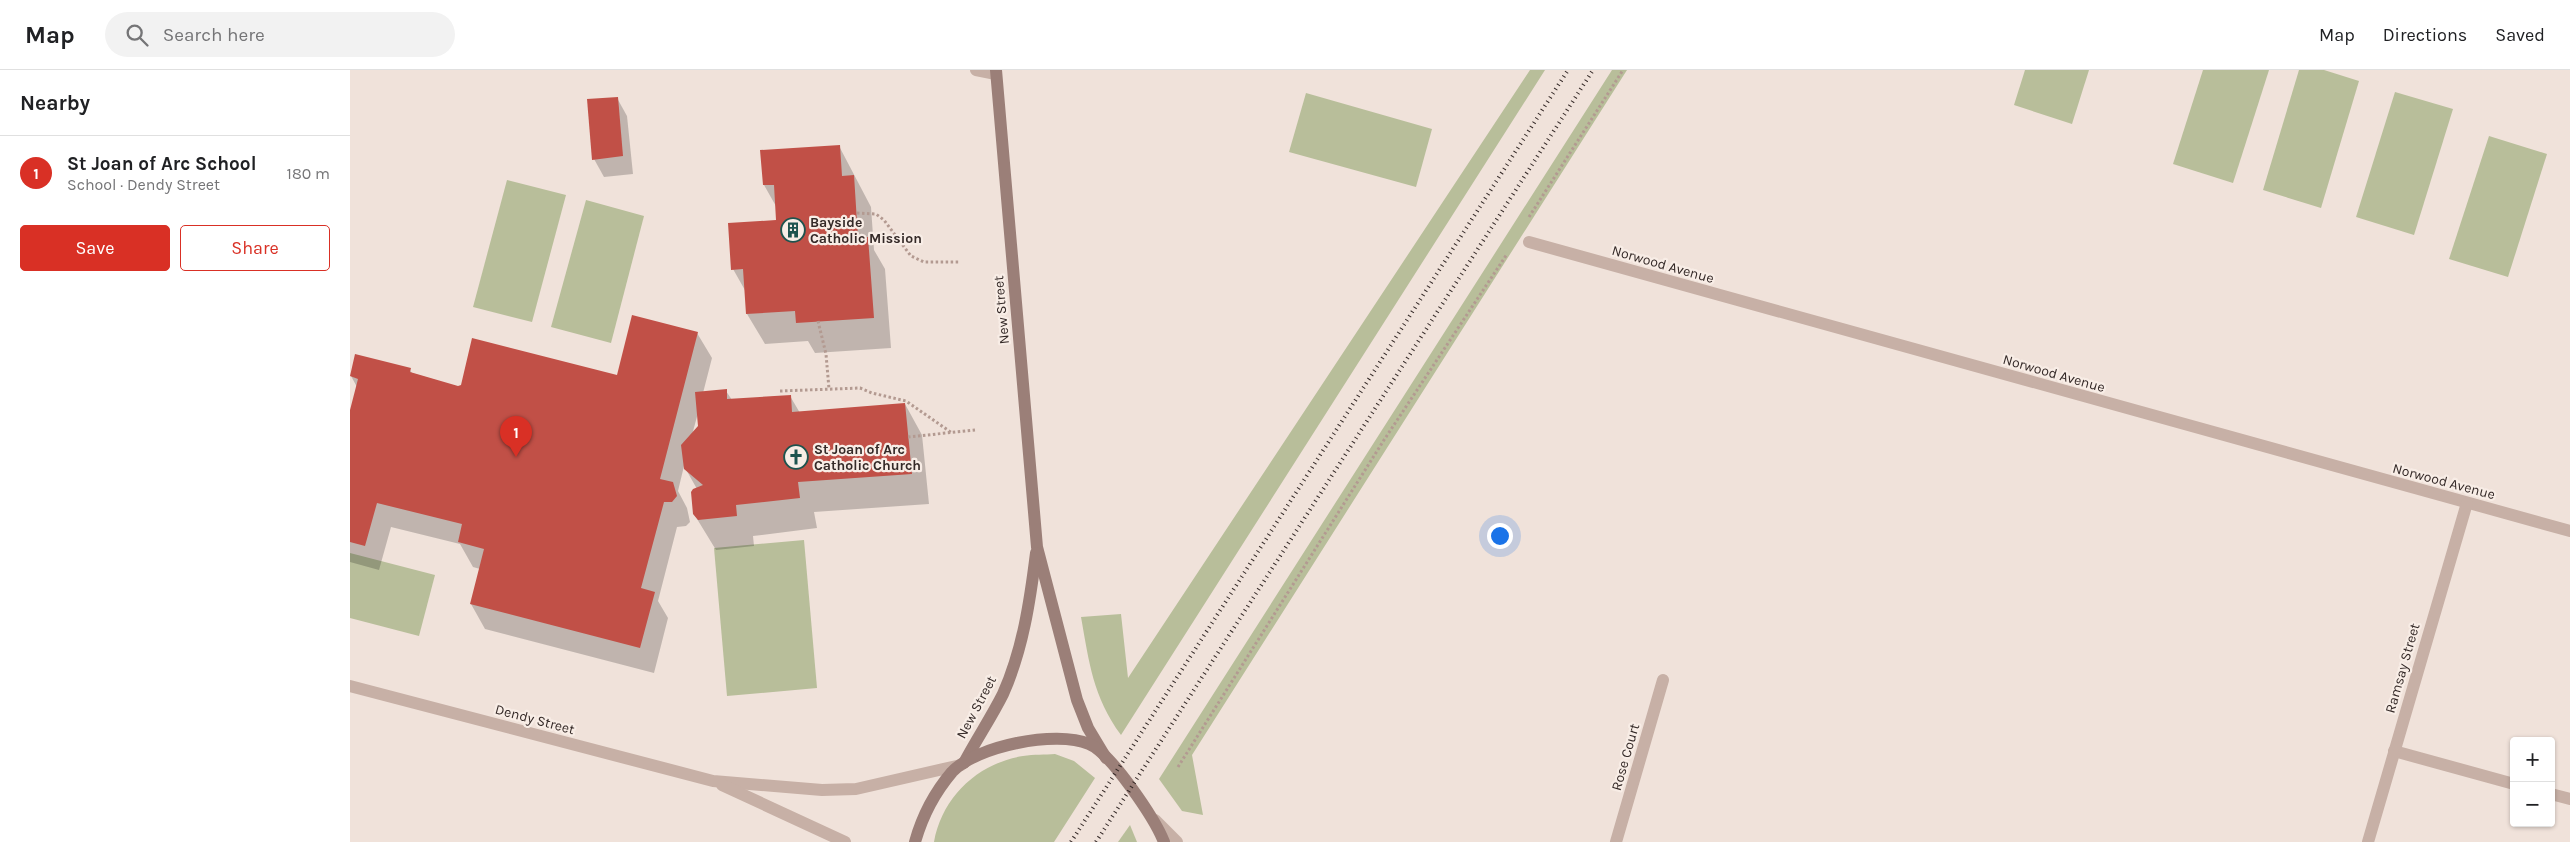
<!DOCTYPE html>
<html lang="en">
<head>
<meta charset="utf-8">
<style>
	body { margin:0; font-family:Karla,sans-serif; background:#f2f2f2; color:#202124 }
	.controls { position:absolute; right:15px; bottom:15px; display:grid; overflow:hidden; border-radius:5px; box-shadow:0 1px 4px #0004 }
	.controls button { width:45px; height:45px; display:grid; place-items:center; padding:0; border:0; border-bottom:1px solid #e0e0e0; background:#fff; color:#202124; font:25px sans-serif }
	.you { position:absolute; left:1149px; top:465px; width:18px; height:18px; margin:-12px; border:4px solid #fff; border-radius:50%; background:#1a73e8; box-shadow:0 0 0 8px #1a73e833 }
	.badge { display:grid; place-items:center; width:32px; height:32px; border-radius:50%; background:#d93025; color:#fff; font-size:16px; font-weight:700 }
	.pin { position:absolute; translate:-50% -41px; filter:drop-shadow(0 1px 2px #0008) }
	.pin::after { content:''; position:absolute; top:26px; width:18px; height:15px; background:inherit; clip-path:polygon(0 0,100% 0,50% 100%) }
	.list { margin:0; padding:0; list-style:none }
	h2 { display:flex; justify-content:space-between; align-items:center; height:65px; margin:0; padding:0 20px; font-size:21px }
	h2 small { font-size:16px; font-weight:400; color:#757577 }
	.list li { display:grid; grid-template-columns:32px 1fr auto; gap:15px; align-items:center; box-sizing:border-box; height:75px; padding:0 20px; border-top:1px solid #e0e0e0 }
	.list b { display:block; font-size:19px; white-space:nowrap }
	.list p { margin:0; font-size:16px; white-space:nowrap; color:#757577 }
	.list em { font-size:16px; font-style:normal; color:#757577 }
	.actions { display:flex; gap:10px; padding:15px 20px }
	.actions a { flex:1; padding:11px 0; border:1px solid #d93025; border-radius:5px; text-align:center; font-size:18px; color:#d93025 }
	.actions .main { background:#d93025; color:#fff }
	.icon { flex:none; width:28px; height:28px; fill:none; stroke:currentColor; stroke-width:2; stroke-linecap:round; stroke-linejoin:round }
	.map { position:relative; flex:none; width:2220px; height:772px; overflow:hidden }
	header { display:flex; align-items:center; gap:30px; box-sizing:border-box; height:70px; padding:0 25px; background:#fff; border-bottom:1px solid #e0e0e0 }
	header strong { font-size:24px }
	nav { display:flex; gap:28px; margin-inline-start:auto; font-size:18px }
	.search { width:350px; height:45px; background:#f2f2f2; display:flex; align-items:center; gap:12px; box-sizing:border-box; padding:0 18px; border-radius:28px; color:#757577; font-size:19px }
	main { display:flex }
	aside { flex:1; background:#fff }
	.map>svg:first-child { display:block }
</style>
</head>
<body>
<header>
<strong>Map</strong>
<div class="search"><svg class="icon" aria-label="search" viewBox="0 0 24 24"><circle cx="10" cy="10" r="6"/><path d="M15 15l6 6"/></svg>Search here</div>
<nav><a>Map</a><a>Directions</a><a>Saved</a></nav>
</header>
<main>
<aside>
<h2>Nearby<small></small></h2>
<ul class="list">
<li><span class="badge">1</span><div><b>St Joan of Arc School</b><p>School · Dendy Street</p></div><em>180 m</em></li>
</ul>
<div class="actions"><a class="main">Save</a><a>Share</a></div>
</aside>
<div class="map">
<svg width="2220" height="772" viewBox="0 0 2220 772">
	<rect width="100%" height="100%" fill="#f0e2da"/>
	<g fill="#b8be9a">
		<path d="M1180 0H1195L771 665C743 627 739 592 731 547L771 544 778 608Z"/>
		<path d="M1262 0H1277L842 685 853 745 832 741 809 709Z"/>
		<path d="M1675 0H1739L1722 54 1664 35Z"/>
		<path d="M1853 0H1919L1883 113 1823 94Z"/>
		<path d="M1949 0H1974L2009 11 1971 138 1913 120Z"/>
		<path d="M2045 22 2103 39 2064 165 2006 147Z"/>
		<path d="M956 23 1082 59 1066 117 939 82Z"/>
		<path d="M2139 66 2197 84 2158 207 2099 189Z"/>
		<path d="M157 110 216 125 182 252 123 237Z"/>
		<path d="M236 130 294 146 261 273 201 257Z"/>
		<path d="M454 470 467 618 377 626 364 478Z"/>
		<path d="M0 483 85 505 69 566 0 548Z"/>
		<path d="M705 684 724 691 745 708 704 772H584C592 727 628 693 673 686 684 684 695 685 705 684Z"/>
		<path d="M780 755 787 772H768Z"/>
	</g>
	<g fill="#0003" fill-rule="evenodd">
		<path d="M267 28 277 46 283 104 254 107 244 89Z"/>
		<path d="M489 76 521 137 524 180 535 199 541 278 465 283 458 271 415 274 397 244 396 222 383 199 428 151 427 138 414 115 411 81Z"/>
		<path d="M347 263 362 288 353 323 376 321 382 330 440 326 450 343 555 334 572 365 579 434 464 442 467 458 403 466 404 476 366 480 344 444 347 419 334 396 328 421 337 438 340 452 336 456 327 457 308 531 318 548 304 603 135 559 121 534 130 499 123 497 110 474 41 457 29 500 0 492V345L7 317 1 306 60 300 62 303 108 317 268 306ZM348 343 349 357 342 365Z"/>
	</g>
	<g fill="#c15047">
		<path d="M268 27 273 86 242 90 237 29Z"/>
		<path d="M490 75 492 106 504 105 508 168 518 167 524 248 446 253 445 241 396 244 393 199 381 200 378 153 426 150 424 115H413L410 80Z"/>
		<path d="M282 245 348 262 310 409 323 412 327 426 322 432H314L291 518 305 522 290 578 120 534 134 479 108 472 112 454 27 433 15 476 0 472V340L8 309 0 306 5 284 61 298 60 302 108 316 111 315 122 268 267 305Z"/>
		<path d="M377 319V329L441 325 442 342 555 333 562 404 448 412 450 428 386 435 387 446 348 450 343 444 341 422 343 419 353 415 334 399 331 375 348 356 345 322Z"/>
	</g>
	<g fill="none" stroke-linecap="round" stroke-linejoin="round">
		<g stroke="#b39a91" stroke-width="3" stroke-dasharray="2.5 2.5" stroke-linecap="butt">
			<path d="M507 143 526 144 534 150 561 186 574 192H610"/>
			<path d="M1179 147 1273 0"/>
			<path d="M468 251 476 284 479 319"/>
			<path d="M430 321 510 318 522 323 556 331 602 363"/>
			<path d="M558 367 625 360"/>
			<path d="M828 697 1034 370 1157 184"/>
		</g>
		<g stroke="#c7b0a6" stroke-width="12">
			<path d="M2044 681 2164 714"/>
			<path d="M2201 724 2220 729"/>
		</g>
		<g stroke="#c7b0a6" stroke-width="12">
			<path d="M626 0 646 4"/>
			<path d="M1179 172 2220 461"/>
			<path d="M1266 772 1313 610"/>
			<path d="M2018 772 2117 433"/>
		</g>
		<g stroke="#c7b0a6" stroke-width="12">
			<path d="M0 616 363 711 472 720 506 719 611 695"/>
			<path d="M372 715 495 772"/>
			<path d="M805 750 827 772"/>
		</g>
		<g stroke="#9b7f78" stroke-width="12">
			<path d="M646 0 687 477 727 630 738 658 756 688"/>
			<path d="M614 693C626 670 641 648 653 624 673 579 680 531 686 483"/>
			<path d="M565 772C572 747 585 722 602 702 626 676 706 660 739 674 761 683 805 749 814 772"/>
		</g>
		<g stroke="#342927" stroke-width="4" stroke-dasharray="1 4" stroke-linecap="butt">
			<path d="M721 772 1218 0"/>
			<path d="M746 772 1243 0"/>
		</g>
	</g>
	<defs>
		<g id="building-ring" transform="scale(1.25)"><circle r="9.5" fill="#f8ede6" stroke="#1e534e" stroke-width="1.5"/><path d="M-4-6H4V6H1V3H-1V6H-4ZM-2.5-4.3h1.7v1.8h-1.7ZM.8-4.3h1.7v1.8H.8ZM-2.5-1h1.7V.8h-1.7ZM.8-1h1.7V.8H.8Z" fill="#1e534e"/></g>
		<g id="church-ring" transform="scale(1.25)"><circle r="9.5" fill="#f8ede6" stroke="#1e534e" stroke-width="1.5"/><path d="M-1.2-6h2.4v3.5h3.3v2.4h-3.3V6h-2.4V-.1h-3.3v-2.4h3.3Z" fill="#1e534e"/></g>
	</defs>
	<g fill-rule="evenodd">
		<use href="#building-ring" x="443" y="160"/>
		<use href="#church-ring" x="446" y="387"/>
	</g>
	<g text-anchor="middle" stroke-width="4.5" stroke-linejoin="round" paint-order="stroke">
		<g font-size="14" font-weight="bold" fill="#342927" stroke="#f8ede6" text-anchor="start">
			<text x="460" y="157">Bayside<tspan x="460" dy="16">Catholic Mission</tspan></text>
			<text x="464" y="384">St Joan of Arc<tspan x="464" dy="16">Catholic Church</tspan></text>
		</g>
		<g font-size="14" fill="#342927" stroke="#f8ede6">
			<text transform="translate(1313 194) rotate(16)" y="5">Norwood Avenue</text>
			<text transform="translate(651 240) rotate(-95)" y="5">New Street</text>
			<text transform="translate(1704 303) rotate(16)" y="5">Norwood Avenue</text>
			<text transform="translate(2094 411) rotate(15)" y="5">Norwood Avenue</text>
			<text transform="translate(2052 598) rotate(-74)" y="5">Ramsay Street</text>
			<text transform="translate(626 637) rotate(-62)" y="5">New Street</text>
			<text transform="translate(185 649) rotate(15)" y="5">Dendy Street</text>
			<text transform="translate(1275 687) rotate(-74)" y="5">Rose Court</text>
		</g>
	</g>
</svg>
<div class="controls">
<button>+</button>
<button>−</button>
</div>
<div class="you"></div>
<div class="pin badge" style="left:166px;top:387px">1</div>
</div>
</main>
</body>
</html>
